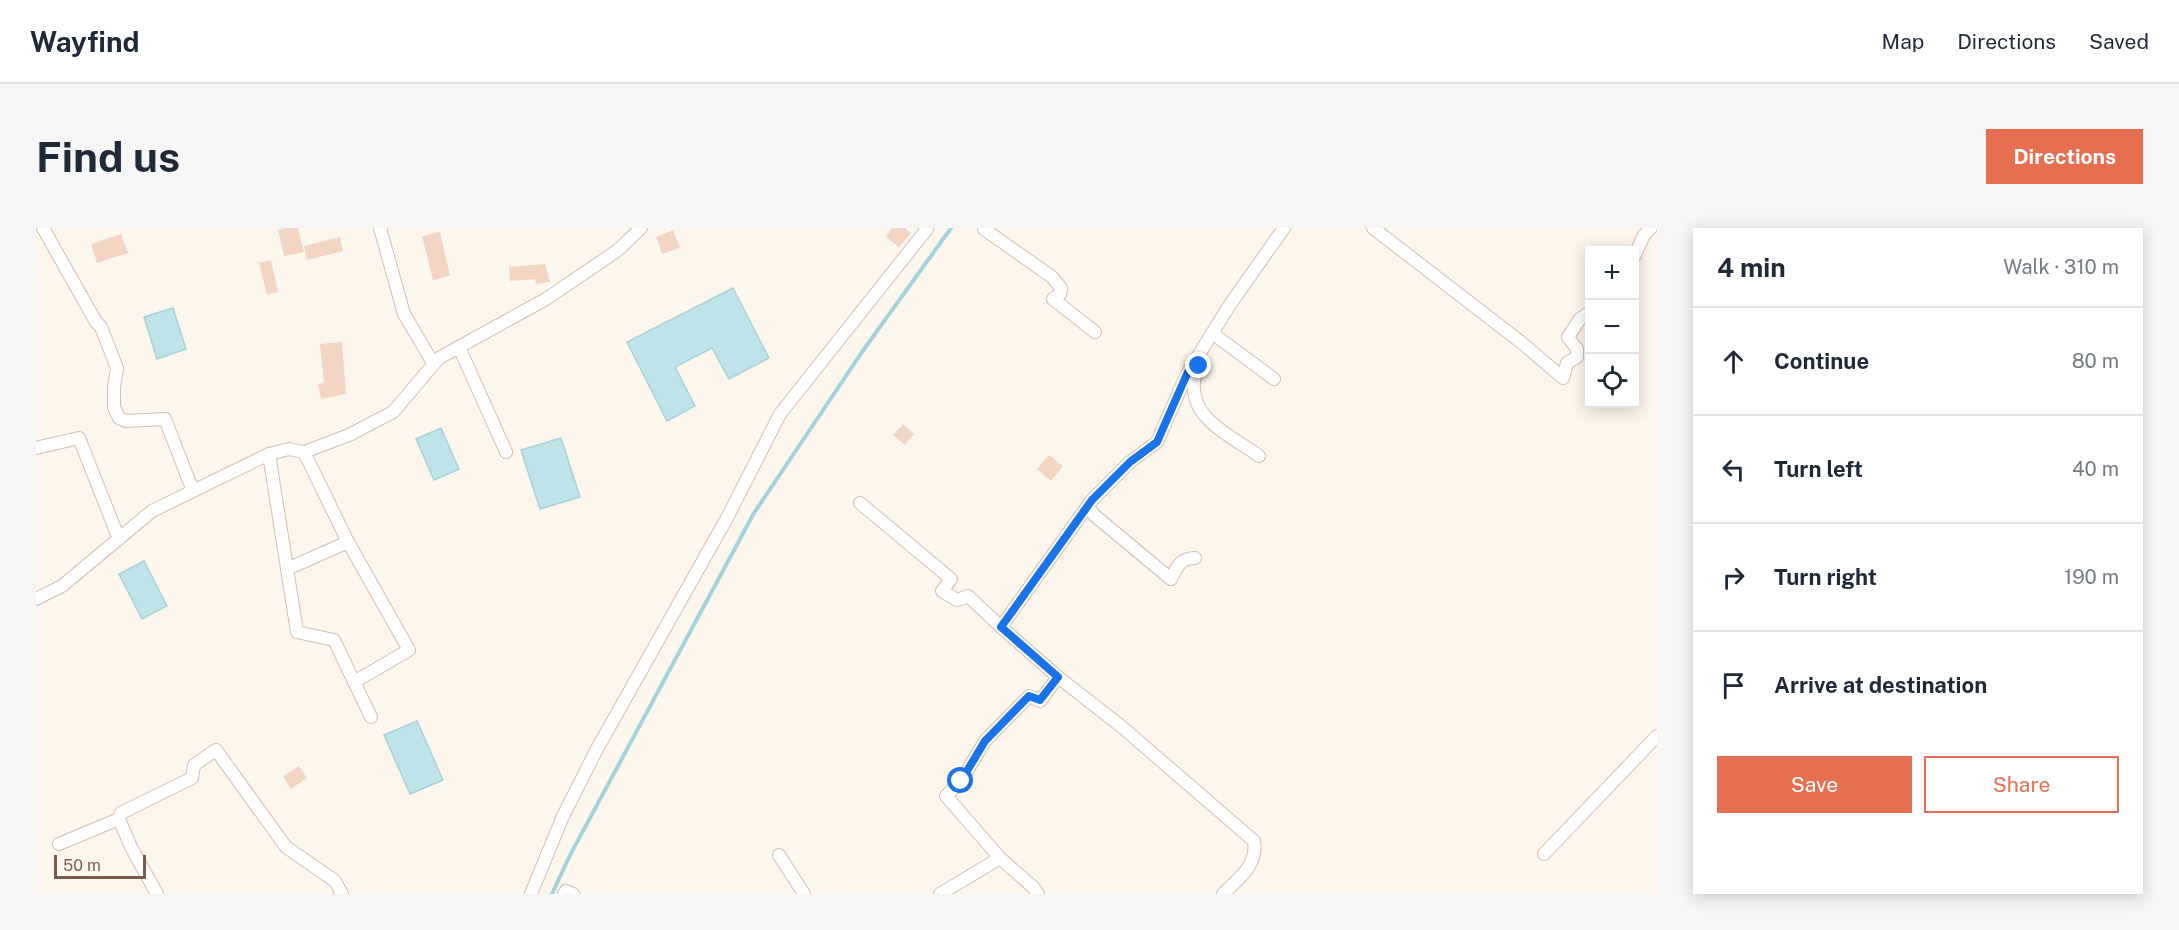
<!DOCTYPE html>
<html lang="en">
<head>
<meta charset="utf-8">
<style>
	body { margin:0; font-family:"Public Sans",sans-serif; background:#f6f6f7; color:#1f2937 }
	.controls { position:absolute; right:18px; top:18px; display:grid; overflow:hidden; border-radius:0px; box-shadow:0 3px 15px #0003 }
	.controls button { width:54px; height:54px; display:grid; place-items:center; padding:0; border:0; border-bottom:2px solid #e0e1e3; background:#fff; color:#1f2937; font:30px sans-serif }
	.scale { position:absolute; left:18px; bottom:15px; width:92px; box-sizing:border-box; padding-left:6px; border:3px solid #7a5c4d; border-top:0; font-size:16px; line-height:21px; white-space:nowrap; color:#7a5c4d; -webkit-text-stroke:4px #fffaf3; paint-order:stroke }
	.stop { position:absolute; width:18px; height:18px; margin:-14px; border:4px solid #1a73e8; border-radius:50%; background:#fff }
	.stop.end { background:#1a73e8; border-color:#fff; box-shadow:0 2px 6px #0008 }
	.list { margin:0; padding:0; list-style:none }
	h2 { display:flex; justify-content:space-between; align-items:center; height:78px; margin:0; padding:0 24px; font-size:26px }
	h2 small { font-size:20px; font-weight:400; color:#747a83 }
	.list li { display:grid; grid-template-columns:39px 1fr auto; gap:18px; align-items:center; box-sizing:border-box; height:108px; padding:0 24px; border-top:2px solid #e0e1e3 }
	.list b { display:block; font-size:22px; white-space:nowrap }
	.list em { font-size:20px; font-style:normal; color:#747a83 }
	.actions { display:flex; gap:12px; padding:18px 24px }
	.actions a { flex:1; padding:14px 0; border:2px solid #e76f51; border-radius:0px; text-align:center; font-size:21px; color:#e76f51 }
	.actions .main { background:#e76f51; color:#fff }
	.icon { flex:none; width:33px; height:33px; fill:none; stroke:currentColor; stroke-width:2; stroke-linecap:round; stroke-linejoin:round }
	.map { position:relative; flex:none; width:1621px; height:666px; overflow:hidden; border-radius:0px }
	header { display:flex; align-items:center; gap:36px; box-sizing:border-box; height:84px; padding:0 30px; background:#fff; border-bottom:2px solid #e0e1e3 }
	header strong { font-size:28px }
	nav { display:flex; gap:33px; margin-inline-start:auto; font-size:21px }
	.intro { display:flex; align-items:center; justify-content:space-between; box-sizing:border-box; height:144px; padding:0 36px }
	h1 { margin:0; font-size:42px }
	.button { padding:15px 27px; border-radius:0px; background:#e76f51; color:#fff; font-size:21px; font-weight:700 }
	main { display:flex; gap:36px; padding:0 36px }
	aside { flex:1; background:#fff; border-radius:0px; box-shadow:0 3px 15px #0003 }
	.map>svg:first-child { display:block }
</style>
</head>
<body>
<header>
<strong>Wayfind</strong>
<nav><a>Map</a><a>Directions</a><a>Saved</a></nav>
</header>
<div class="intro"><h1>Find us</h1><a class="button">Directions</a></div>
<main>
<div class="map">
<svg width="1621" height="666" viewBox="0 0 1621 666">
	<rect width="100%" height="100%" fill="#fdf6ec"/>
	<g fill="#bfe3e8" stroke="#a5d3da" stroke-width="1.5">
		<path d="M697 60 733 130 693 151 676 120 639 139 659 178 631 193 591 114Z"/>
		<path d="M137 80 150 121 121 131 108 89Z"/>
		<path d="M405 200 423 241 398 252 380 211Z"/>
		<path d="M525 210 544 269 504 281 485 222Z"/>
		<path d="M108 333 131 378 106 391 83 346Z"/>
		<path d="M381 493 407 552 374 566 348 507Z"/>
	</g>
	<g fill="none" stroke-linecap="round" stroke-linejoin="round">
		<path stroke="#a5d3da" stroke-width="4" d="M516 666 533 629 718 285 826 124 915 0"/>
	</g>
	<g fill="#f3d5c3">
		<path d="M249 0H262L268 24 248 28 242 2Z"/>
		<path d="M856 0H869L875 5 863 19 850 9Z"/>
		<path d="M637 2 644 20 626 26 620 9Z"/>
		<path d="M404 4 414 48 397 52 386 8Z"/>
		<path d="M85 6 92 25 61 35 55 16Z"/>
		<path d="M304 9 307 23 271 32 268 18Z"/>
		<path d="M235 32 242 64 231 67 223 35Z"/>
		<path d="M509 36 514 54 500 56 499 51 474 53 473 39Z"/>
		<path d="M306 114 310 166 285 171 282 156 288 155 284 116Z"/>
		<path d="M867 196 878 206 869 217 857 207Z"/>
		<path d="M1013 227 1027 238 1015 253 1001 241Z"/>
		<path d="M263 538 271 550 255 561 247 548Z"/>
	</g>
	<g fill="none" stroke-linecap="round" stroke-linejoin="round">
		<g stroke="#d1beb0" stroke-width="14">
			<g id="minor">
				<path d="M7 0 60 94 65 99 81 140 78 159V179L83 190 90 193 129 191 157 263"/>
				<path d="M344 0 368 86 397 135"/>
				<path d="M1337 0 1486 115 1527 150 1531 135 1541 129V121L1532 109 1544 91 1554 84"/>
				<path d="M948 1 1016 49 1025 60 1024 66 1017 71 1059 104"/>
				<path d="M1598 29 1608 7 1615 0"/>
				<path d="M1176 105 1238 151"/>
				<path d="M423 119 470 224"/>
				<path d="M1163 135C1163 141 1159 146 1158 153 1154 192 1196 208 1223 228"/>
				<path d="M0 220 43 210 83 311"/>
				<path d="M268 224 312 314 373 422 318 454"/>
				<path d="M233 226 253 221 268 224 313 207 357 184 403 130 510 71 582 22 605 0"/>
				<path d="M824 275 915 351 906 363 921 372 932 368 965 399"/>
				<path d="M1052 279 1058 287 1135 351C1141 339 1144 330 1159 330"/>
				<path d="M251 341 312 314"/>
				<path d="M0 371 26 358 116 283 233 226 261 404 298 412 335 489"/>
				<path d="M23 616 83 591"/>
				<path d="M1508 626 1621 508"/>
				<path d="M743 627 768 666"/>
				<path d="M121 666 95 619 83 591 85 585 156 550 158 537 180 522 250 619 299 653 306 666"/>
				<path d="M495 666 527 588 561 521 691 290 744 186 891 1 889 0"/>
				<path d="M528 666 530 663 537 666"/>
				<path d="M904 666 964 630"/>
				<path d="M1002 666 998 660 964 630 910 568 925 553 949 513 993 468 1004 473 1022 449"/>
				<path d="M1187 666C1203 650 1222 637 1218 613L1086 499 1022 449 965 399 1056 272 1094 234 1121 214 1151 146 1193 78 1248 0"/>
			</g>
		</g>
		<use href="#minor" stroke="#fff" stroke-width="12"/>
	</g>
	<g fill="none" stroke-linecap="round" stroke-linejoin="round">
		<path stroke="#1a73e8" stroke-width="8" d="M925 553 949 513 993 468 1004 472 1022 449 965 399 1056 272 1094 234 1121 214 1151 146 1161 129 1163 138"/>
	</g>
</svg>
<div class="controls">
<button>+</button>
<button>−</button>
<button><svg class="icon" aria-label="locate" viewBox="0 0 24 24"><circle cx="12" cy="12" r="6"/><path d="M12 2v4M12 18v4M2 12h4M18 12h4"/></svg></button>
</div>
<div class="scale">50 m</div>
<div class="stop" style="left:925px;top:553px"></div>
<div class="stop end" style="left:1163px;top:138px"></div>
</div>
<aside>
<h2>4 min<small>Walk · 310 m</small></h2>
<ul class="list">
<li><svg class="icon" aria-label="ahead" viewBox="0 0 24 24"><path d="M12 20V5M6 11l6-6 6 6"/></svg><div><b>Continue</b></div><em>80 m</em></li>
<li><svg class="icon" aria-label="left" viewBox="0 0 24 24"><path d="M17 20v-9H6M10 6l-5 5 5 5"/></svg><div><b>Turn left</b></div><em>40 m</em></li>
<li><svg class="icon" aria-label="right" viewBox="0 0 24 24"><path d="M7 20v-9h11M14 6l5 5-5 5"/></svg><div><b>Turn right</b></div><em>190 m</em></li>
<li><svg class="icon" aria-label="arrive" viewBox="0 0 24 24"><path d="M6 21V4h12l-3 4 3 4H6"/></svg><div><b>Arrive at destination</b></div></li>
</ul>
<div class="actions"><a class="main">Save</a><a>Share</a></div>
</aside>
</main>
</body>
</html>
